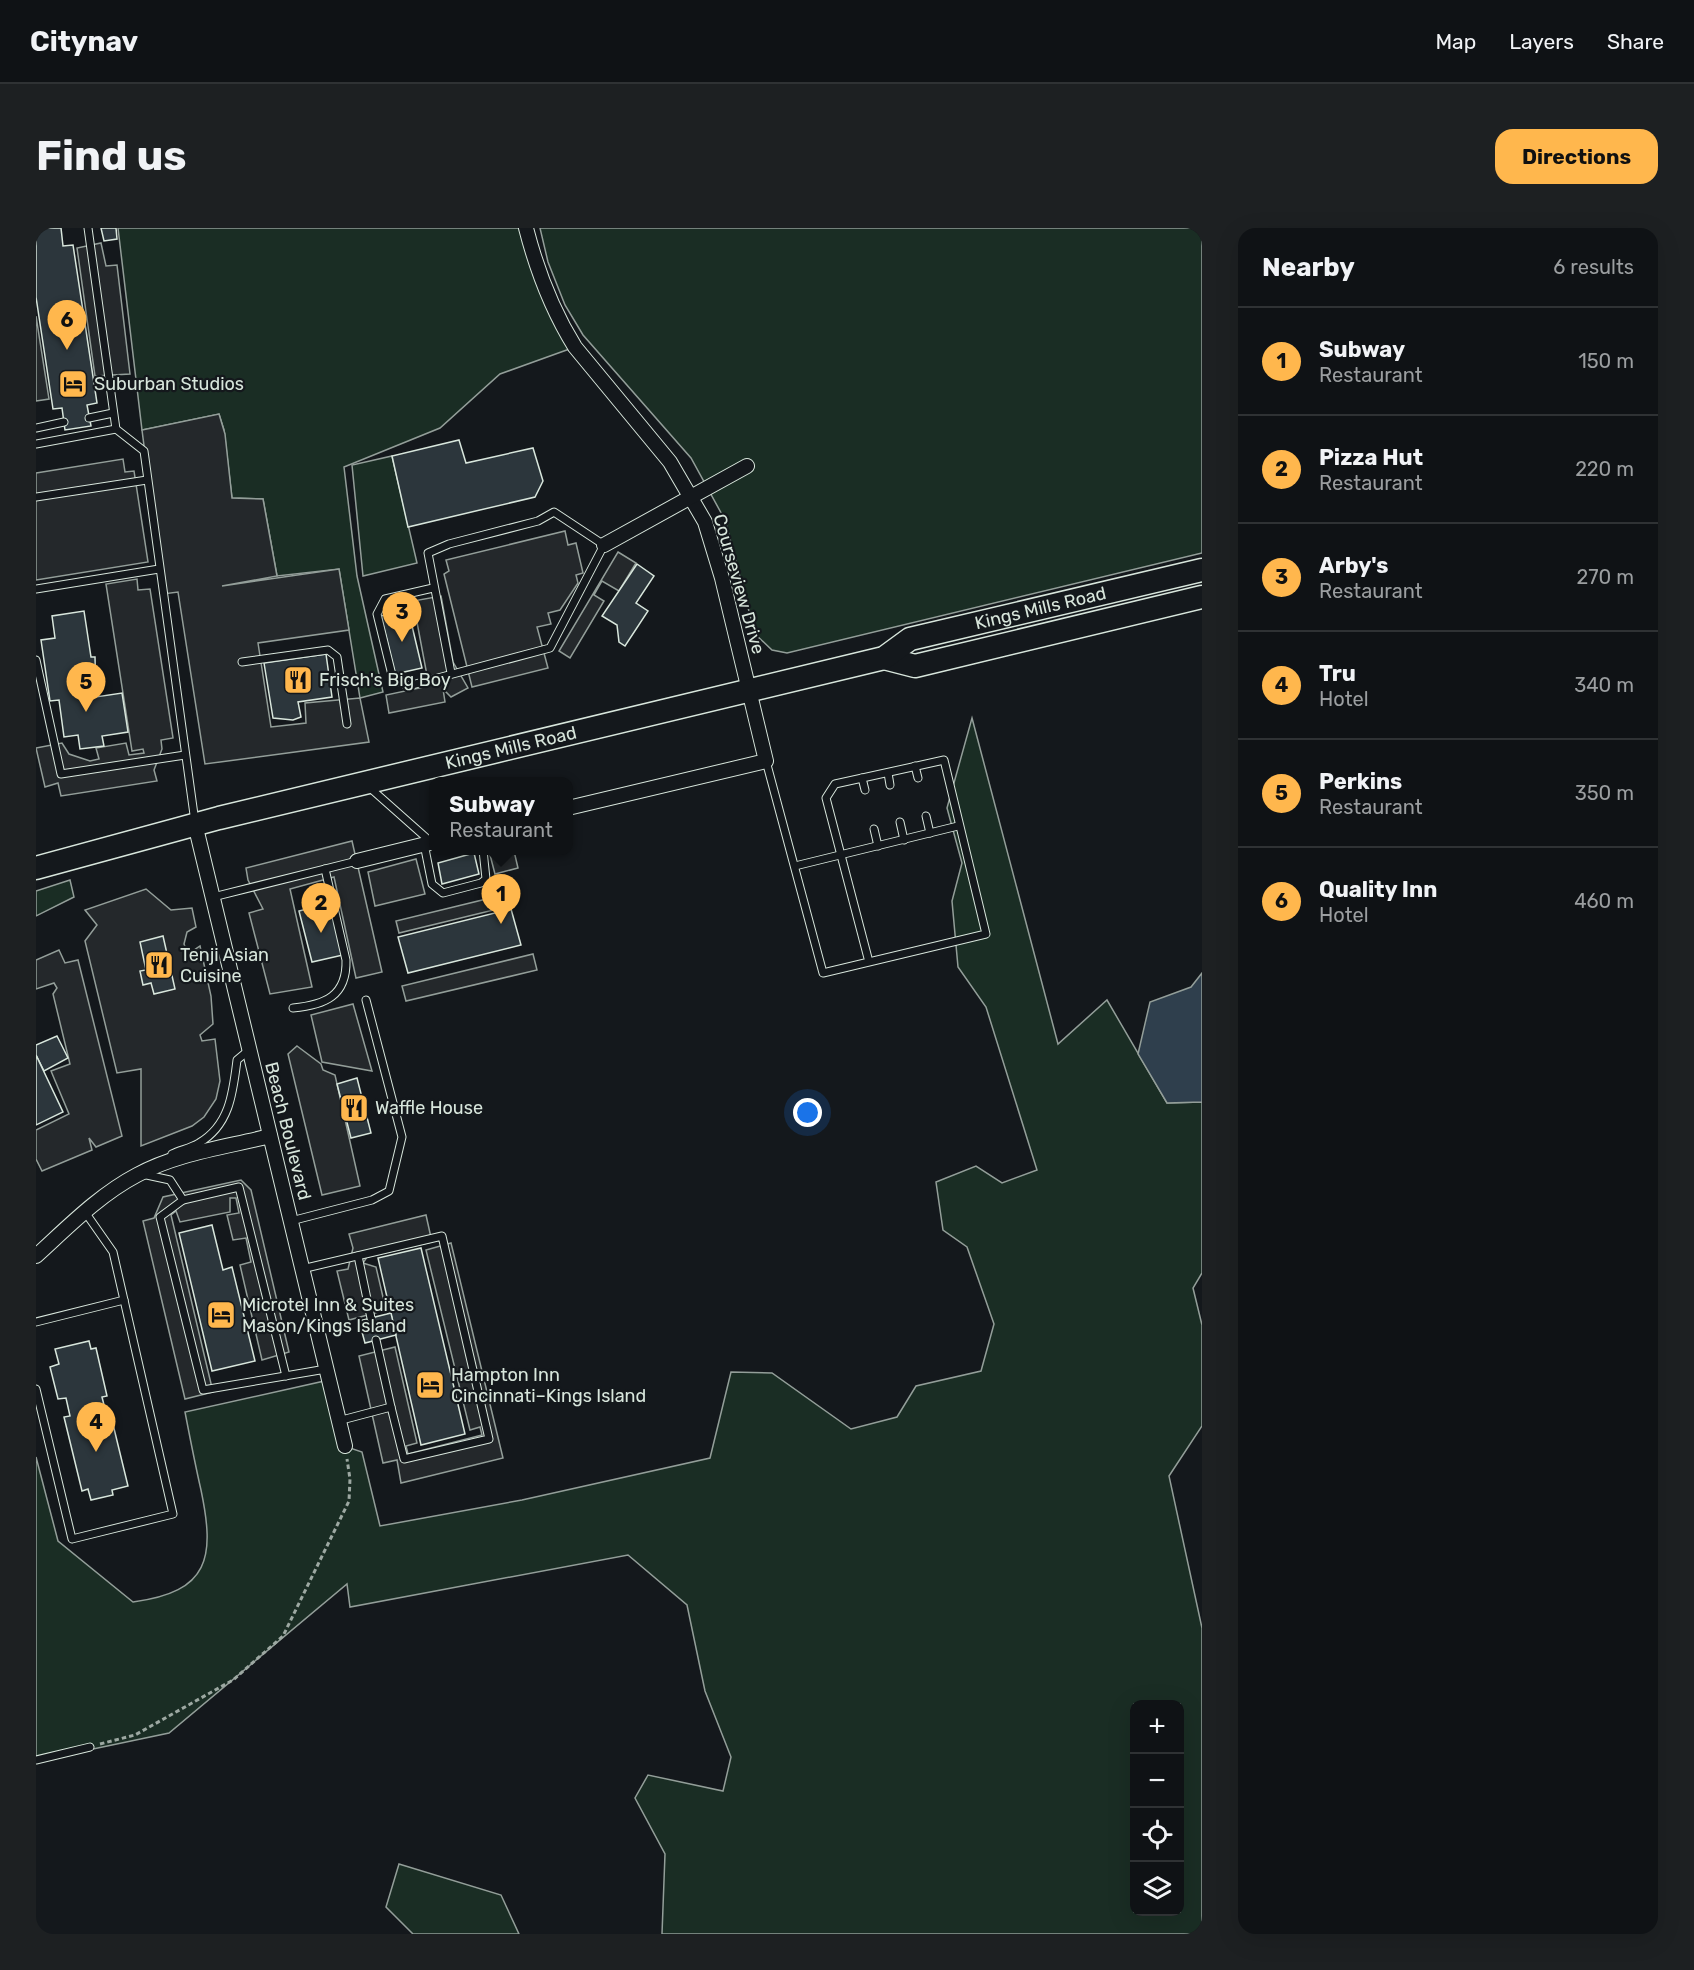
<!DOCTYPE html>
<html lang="en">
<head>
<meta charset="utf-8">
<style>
	body { margin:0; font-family:Rubik,sans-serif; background:#1d2022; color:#f1f3f6 }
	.controls { position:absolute; right:18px; bottom:18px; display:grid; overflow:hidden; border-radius:12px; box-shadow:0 6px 24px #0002 }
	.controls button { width:54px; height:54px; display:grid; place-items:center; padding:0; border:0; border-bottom:2px solid #2f3234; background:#0f1215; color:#f1f3f6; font:30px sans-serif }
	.you { position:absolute; left:772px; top:885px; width:21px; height:21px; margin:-15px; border:4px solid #fff; border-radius:50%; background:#1a73e8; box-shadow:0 0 0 9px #1a73e833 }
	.badge { display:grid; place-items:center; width:39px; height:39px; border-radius:50%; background:#ffb74d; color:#111; font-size:20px; font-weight:700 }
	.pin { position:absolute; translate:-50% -50px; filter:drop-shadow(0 2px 3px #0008) }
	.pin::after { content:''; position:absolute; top:32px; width:21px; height:18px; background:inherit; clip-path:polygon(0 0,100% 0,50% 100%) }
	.popup { position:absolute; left:393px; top:549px; width:144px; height:78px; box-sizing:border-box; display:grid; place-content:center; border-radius:12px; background:#0f1215; filter:drop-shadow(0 2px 4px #0005); font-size:20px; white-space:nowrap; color:#9b9ea0 }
	.popup b { font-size:22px; color:#f1f3f6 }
	.popup::after { content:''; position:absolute; left:50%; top:100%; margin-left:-12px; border:12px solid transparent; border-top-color:#0f1215 }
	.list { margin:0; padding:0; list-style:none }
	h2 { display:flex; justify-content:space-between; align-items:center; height:78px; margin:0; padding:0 24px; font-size:26px }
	h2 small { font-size:20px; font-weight:400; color:#9b9ea0 }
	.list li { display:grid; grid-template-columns:39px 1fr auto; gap:18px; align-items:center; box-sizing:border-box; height:108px; padding:0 24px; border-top:2px solid #2f3234 }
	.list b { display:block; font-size:22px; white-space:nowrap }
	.list p { margin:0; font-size:20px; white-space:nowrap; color:#9b9ea0 }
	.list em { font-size:20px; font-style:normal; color:#9b9ea0 }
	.icon { flex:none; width:33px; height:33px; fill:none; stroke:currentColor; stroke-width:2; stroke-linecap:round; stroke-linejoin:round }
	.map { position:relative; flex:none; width:1166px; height:1706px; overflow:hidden; border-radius:18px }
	header { display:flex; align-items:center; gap:36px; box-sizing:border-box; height:84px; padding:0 30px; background:#0f1215; border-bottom:2px solid #2f3234 }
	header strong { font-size:28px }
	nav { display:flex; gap:33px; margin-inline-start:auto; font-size:21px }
	.intro { display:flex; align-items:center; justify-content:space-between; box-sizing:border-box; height:144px; padding:0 36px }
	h1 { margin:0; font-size:42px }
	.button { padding:15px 27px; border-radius:18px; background:#ffb74d; color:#111; font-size:21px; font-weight:700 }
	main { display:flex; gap:36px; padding:0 36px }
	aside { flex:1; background:#0f1215; border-radius:18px; box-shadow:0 6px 24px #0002 }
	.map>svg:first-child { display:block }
</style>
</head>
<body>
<header>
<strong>Citynav</strong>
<nav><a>Map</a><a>Layers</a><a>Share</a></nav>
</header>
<div class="intro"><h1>Find us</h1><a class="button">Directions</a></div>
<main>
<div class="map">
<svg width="1166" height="1706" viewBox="0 0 1166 1706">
	<rect width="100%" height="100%" fill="#14181c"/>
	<g fill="#1a2d24" stroke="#939e99" stroke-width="1.5" fill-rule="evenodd">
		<path d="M82 0H490L539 119 464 146 404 200 308 239 321 348 347 464 324 470 303 341 241 348 227 271 196 270 188 202 183 186 106 202Z"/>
		<path d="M504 0H1166V325L751 425 736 422 719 406 689 292 655 230 547 107 529 77 512 34Z"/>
		<path d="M356 228 381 335 327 348 316 237Z"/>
		<path d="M936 490 1022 816 1071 772 1131 875 1166 874V1045L1157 1060 1166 1097V1198L1133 1248 1166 1400V1706H626L629 1626 599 1570 612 1547 687 1563 695 1529 669 1463 651 1377 592 1327 314 1379 311 1356 133 1505 0 1533V1229L22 1313 97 1374C174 1364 179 1329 165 1262 159 1236 154 1210 149 1184L293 1152 308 1218 326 1224 344 1298 486 1272 674 1230 695 1144 736 1145 815 1201 861 1189 880 1158 945 1143 958 1096 931 1019 907 1002 900 954 940 938 966 955 1001 942 950 779 922 739 916 673 926 635 911 580ZM1098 1476H1144V1684H1098Z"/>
		<path d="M34 652 38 669 0 688V663Z"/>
		<path d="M363 1636 465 1667 483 1706H377L350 1679Z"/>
	</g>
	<g fill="#24282b" stroke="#939e99" stroke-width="1.5">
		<path d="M65 15 70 38 81 37 94 146 59 148 41 20Z"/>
		<path d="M0 88 13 171 0 173Z"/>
		<path d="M183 186 189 206 196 270 227 271 241 348 186 358 303 341 313 402 222 415 235 499 270 495 269 475 324 470 333 514 169 536 142 364 127 366 106 202Z"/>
		<path d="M87 231 89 244 98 243 112 334 0 352V245Z"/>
		<path d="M529 303 532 317 540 315 547 345 540 347 542 355 524 382 512 385 515 396 501 399 512 440 436 459 408 346 413 343 410 332Z"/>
		<path d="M582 324 600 335 583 363 566 353 558 367 568 373 534 430 523 423Z"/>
		<path d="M101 351 102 362 114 361 137 510 125 512 126 521 118 542 121 553 25 568 22 555 9 559 0 520 26 515 33 526 54 533 63 531 60 520 90 515 93 527 108 525 107 521 96 523 70 356Z"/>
		<path d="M405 368 417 434 432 460 415 469 407 461 409 474 353 485 350 467 393 458 377 373Z"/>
		<path d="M316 613 346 744 320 750 298 649 254 661 276 759 234 766 213 685 227 681 212 652 210 640Z"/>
		<path d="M453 623H478L482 640 459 646Z"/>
		<path d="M380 631 389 666 339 678 332 644Z"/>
		<path d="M110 661 135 682 156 680 160 699 151 704 148 716 152 726 164 718 175 768 177 796 164 807 166 813 179 811 184 853 180 871 168 889 156 898 105 918V841L81 845 49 713 61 697 49 682Z"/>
		<path d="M471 666 474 678 363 705 360 693Z"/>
		<path d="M23 722 29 735 42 732 86 908 60 919 53 910 56 922 6 943 0 931V902L33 886 15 843 34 836 17 766 21 760 18 755 0 761V732Z"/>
		<path d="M497 726 501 742 370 773 366 758Z"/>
		<path d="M317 776 336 843 286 834 275 787Z"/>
		<path d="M261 818 285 836 287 842 299 847 324 958 286 967 252 826Z"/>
		<path d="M205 952 215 962 253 1124 226 1132 204 1037 215 1034 210 1010 197 1012 191 987 203 985 200 970H194V984L144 994 140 983 135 987 177 1164 149 1171 107 993 118 990 127 969Z"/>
		<path d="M390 987 396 1014 331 1029 327 1035 340 1039 350 1082 313 1092 301 1043 312 1041 317 1020 313 1006Z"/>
		<path d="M415 1015 467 1230 365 1255 361 1232 347 1235 323 1128 359 1119 381 1215 370 1218 372 1226 446 1207 444 1199 434 1202 390 1022Z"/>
	</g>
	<path fill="#2f3f4d" stroke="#939e99" stroke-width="1.5" d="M1166 745V874L1131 875 1102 826 1114 774 1155 759Z"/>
	<g fill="#2c363c" stroke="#d8e6dc" stroke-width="1.5">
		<path d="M0 0H25L27 18 37 17 61 175 51 177 55 198 29 202 26 180 17 181 0 69Z"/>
		<path d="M65 0H80L81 11 68 13Z"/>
		<path d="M423 212 430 235 497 220 507 253 499 269 372 299 356 228Z"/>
		<path d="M601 336 618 348 600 375 612 383 589 418 583 414 581 397 566 388Z"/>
		<path d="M372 381 386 440 359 446 345 388Z"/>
		<path d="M48 383 55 429H59L60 469 86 465 92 504 66 508 68 518 44 521 42 507 28 509 23 472 14 473 5 412 19 410 16 388Z"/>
		<path d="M290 426 296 469 262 474 265 489 257 492 237 490 228 435Z"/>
		<path d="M438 625 443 646 406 656 402 635Z"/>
		<path d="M294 675 307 727 276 734 263 683Z"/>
		<path d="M475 681 485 717 372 745 362 709Z"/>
		<path d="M127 708 139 761 118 766 115 755 107 757 104 743 110 742 104 714Z"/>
		<path d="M21 808 32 830 8 843 0 827V817Z"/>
		<path d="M0 827 27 884 0 897Z"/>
		<path d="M321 850 335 905 315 910 301 856Z"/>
		<path d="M176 997 187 1042 196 1039 219 1133 176 1143 143 1005Z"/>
		<path d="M385 1020 429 1206 385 1217 342 1030Z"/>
		<path d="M355 1085 360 1107 329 1115 323 1093Z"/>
		<path d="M53 1113 55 1121 60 1120 71 1168 66 1169 70 1185 74 1184 92 1258 76 1262 77 1267 55 1272 52 1261 46 1263 28 1189 34 1188 30 1170 22 1171 14 1139 23 1136 19 1121Z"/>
	</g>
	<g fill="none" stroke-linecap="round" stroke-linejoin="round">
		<g stroke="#d8e6dc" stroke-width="9">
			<g id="lane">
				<path d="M52 0 80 201 108 223 159 594"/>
				<path d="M53 190 77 185"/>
				<path d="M0 200 28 194"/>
				<path d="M0 216 80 201"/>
				<path d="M0 269 111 252"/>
				<path d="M397 360 349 371 341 386 357 451 372 458 514 420 568 317 518 284 502 293 413 316 392 325 415 445"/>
				<path d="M0 361 123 341"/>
				<path d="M0 432 25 546 149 527"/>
				<path d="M206 434 292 422 301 429 311 496"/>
				<path d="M730 533 787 745 950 706 908 532 799 556 790 570 833 734"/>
				<path d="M879 538 882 550"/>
				<path d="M852 545 854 557"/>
				<path d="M826 550 829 562"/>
				<path d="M333 559 395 614"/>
				<path d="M890 588 894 605"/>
				<path d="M864 594 868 612"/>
				<path d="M838 601 842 618"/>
				<path d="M388 616 396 656 407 665 445 655 450 651 447 622"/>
				<path d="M759 638 922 598"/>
				<path d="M177 669 321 633"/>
				<path d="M257 780C289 777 311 768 310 732L289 641"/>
				<path d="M136 926C144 922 155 920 163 915 194 897 197 864 201 832L213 822"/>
				<path d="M106 946 134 952 147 972 124 989 167 1162 290 1141"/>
				<path d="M147 972 203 959 250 1148"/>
				<path d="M255 993 336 972 353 963 366 909 330 772"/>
				<path d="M322 1028 335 1090"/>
				<path d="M266 1041 406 1008 453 1211 368 1231 355 1179 302 1193"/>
				<path d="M0 1094 88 1072"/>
				<path d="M340 1112 355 1179"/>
				<path d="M0 1161 36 1311 137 1286 77 1024 49 984"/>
				<path d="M0 1532 54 1519"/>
			</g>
		</g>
		<g stroke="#d8e6dc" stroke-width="16">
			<g id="street">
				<path d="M490 0C501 43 516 82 539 119L634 234 669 294 686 350 730 533 532 580"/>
				<path d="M568 317 711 238"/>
				<path d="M159 596 309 1218"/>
				<path d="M321 633 398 614"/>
				<path d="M0 1028C32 999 63 967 101 947 141 925 191 919 234 908"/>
			</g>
		</g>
		<g stroke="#d8e6dc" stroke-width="25">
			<g id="primary">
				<path d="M848 430 879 438 1166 369"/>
				<path id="s1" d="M0 640 183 590 848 430 874 411 1166 342"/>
			</g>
		</g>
		<path stroke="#9da8a2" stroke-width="3" stroke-dasharray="4.5 3" stroke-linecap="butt" d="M64 1516 99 1507 197 1452 247 1408 313 1273 314 1251 311 1231"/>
		<use href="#lane" stroke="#14181c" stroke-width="7"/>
		<use href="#street" stroke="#14181c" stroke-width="14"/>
		<use href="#primary" stroke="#14181c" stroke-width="22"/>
	</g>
	<defs>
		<g id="hotel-square" transform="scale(1.5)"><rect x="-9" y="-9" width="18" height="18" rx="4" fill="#ffb74d" stroke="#14181c"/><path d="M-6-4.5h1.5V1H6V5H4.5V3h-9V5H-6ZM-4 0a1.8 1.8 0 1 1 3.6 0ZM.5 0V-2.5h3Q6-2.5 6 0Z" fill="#111"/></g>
		<g id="restaurant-square" transform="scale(1.5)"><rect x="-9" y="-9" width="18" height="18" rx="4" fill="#ffb74d" stroke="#14181c"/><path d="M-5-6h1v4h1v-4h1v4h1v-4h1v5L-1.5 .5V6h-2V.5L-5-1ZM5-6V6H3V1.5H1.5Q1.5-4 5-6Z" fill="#111"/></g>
	</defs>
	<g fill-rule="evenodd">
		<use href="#hotel-square" x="37" y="156"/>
		<use href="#restaurant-square" x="262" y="452"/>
		<use href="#restaurant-square" x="123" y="737"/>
		<use href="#restaurant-square" x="318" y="880"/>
		<use href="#hotel-square" x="185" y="1087"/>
		<use href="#hotel-square" x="394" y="1157"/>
	</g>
	<g text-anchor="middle" stroke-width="4.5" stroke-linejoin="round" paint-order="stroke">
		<g font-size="18" fill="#d8e6dc" stroke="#14181c" text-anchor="start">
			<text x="58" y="162">Suburban Studios</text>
			<text x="283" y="458">Frisch's Big Boy</text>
			<text x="144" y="733">Tenji Asian<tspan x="144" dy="21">Cuisine</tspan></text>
			<text x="339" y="886">Waffle House</text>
			<text x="206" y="1083">Microtel Inn &amp; Suites<tspan x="206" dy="21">Mason/Kings Island</tspan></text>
			<text x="415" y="1153">Hampton Inn<tspan x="415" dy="21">Cincinnati–Kings Island</tspan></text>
		</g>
		<g font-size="18" fill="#d8e6dc" stroke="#14181c">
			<text transform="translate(703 356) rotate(74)" y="6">Courseview Drive</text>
			<text dy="6" stroke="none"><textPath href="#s1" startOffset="1040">Kings Mills Road</textPath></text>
			<text dy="6" stroke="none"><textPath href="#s1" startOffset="490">Kings Mills Road</textPath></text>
			<text transform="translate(252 903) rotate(76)" y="6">Beach Boulevard</text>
		</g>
	</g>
</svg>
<div class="controls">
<button>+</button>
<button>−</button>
<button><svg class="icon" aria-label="locate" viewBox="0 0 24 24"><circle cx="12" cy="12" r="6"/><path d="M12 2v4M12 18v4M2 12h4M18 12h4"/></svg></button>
<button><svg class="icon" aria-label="layers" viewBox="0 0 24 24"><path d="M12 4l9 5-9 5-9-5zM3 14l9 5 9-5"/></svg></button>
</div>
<div class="you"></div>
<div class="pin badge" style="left:465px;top:696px">1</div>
<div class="popup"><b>Subway</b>Restaurant</div>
<div class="pin badge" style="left:285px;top:705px">2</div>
<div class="pin badge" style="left:366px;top:414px">3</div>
<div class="pin badge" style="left:60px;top:1224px">4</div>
<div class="pin badge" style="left:50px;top:484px">5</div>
<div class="pin badge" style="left:31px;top:122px">6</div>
</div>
<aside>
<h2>Nearby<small>6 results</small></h2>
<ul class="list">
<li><span class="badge">1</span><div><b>Subway</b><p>Restaurant</p></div><em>150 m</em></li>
<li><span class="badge">2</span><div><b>Pizza Hut</b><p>Restaurant</p></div><em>220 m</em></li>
<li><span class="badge">3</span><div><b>Arby's</b><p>Restaurant</p></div><em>270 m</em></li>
<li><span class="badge">4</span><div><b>Tru</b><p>Hotel</p></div><em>340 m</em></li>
<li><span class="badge">5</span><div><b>Perkins</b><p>Restaurant</p></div><em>350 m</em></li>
<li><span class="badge">6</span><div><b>Quality Inn</b><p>Hotel</p></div><em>460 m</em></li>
</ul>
</aside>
</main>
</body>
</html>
